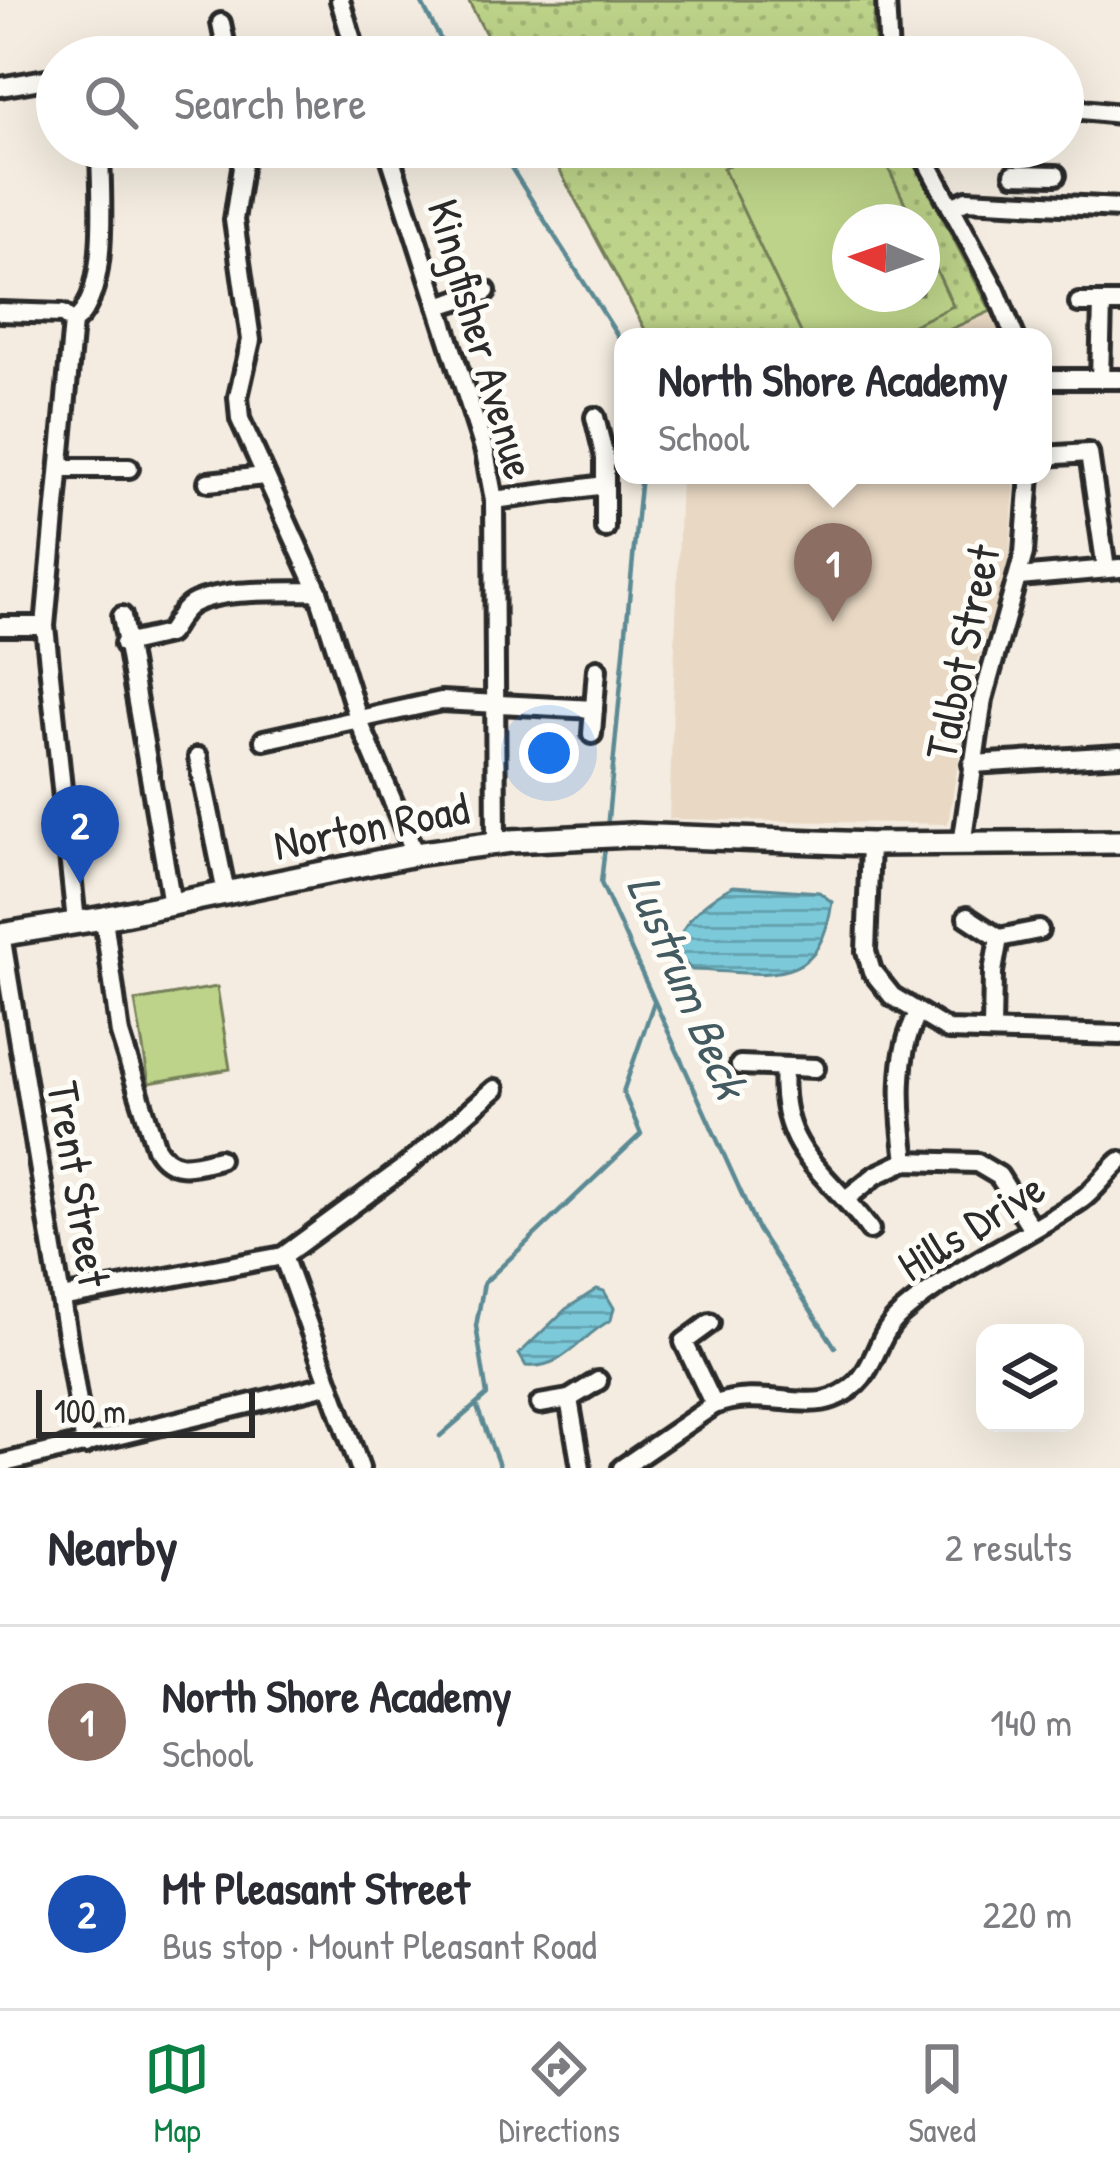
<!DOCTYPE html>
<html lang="en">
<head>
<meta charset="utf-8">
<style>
	body { margin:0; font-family:"Patrick Hand",sans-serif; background:#f2f2f3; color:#2b2b33 }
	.controls { position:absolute; right:36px; bottom:36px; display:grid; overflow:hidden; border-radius:24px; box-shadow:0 12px 48px #0002 }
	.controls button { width:108px; height:108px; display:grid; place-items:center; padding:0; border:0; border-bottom:3px solid #e1e1e2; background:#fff; color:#2b2b33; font:60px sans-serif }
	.compass { position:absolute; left:832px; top:204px; width:108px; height:108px; border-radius:50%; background:#fff; box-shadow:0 12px 48px #0002; rotate:272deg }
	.scale { position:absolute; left:36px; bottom:30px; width:219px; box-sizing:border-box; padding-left:12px; border:6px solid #2b2b2b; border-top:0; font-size:33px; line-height:42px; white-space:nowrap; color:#2b2b2b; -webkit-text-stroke:9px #fdfcf7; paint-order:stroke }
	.you { position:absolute; left:549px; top:753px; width:42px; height:42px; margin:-30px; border:9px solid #fff; border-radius:50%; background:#1a73e8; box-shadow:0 0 0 18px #1a73e833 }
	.badge { display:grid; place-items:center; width:78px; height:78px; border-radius:50%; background:#0b8043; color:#fff; font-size:39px; font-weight:700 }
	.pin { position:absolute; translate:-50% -99px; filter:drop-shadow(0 3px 6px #0008) }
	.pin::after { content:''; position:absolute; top:63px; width:42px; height:36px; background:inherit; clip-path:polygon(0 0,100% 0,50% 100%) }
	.popup { position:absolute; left:614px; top:328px; width:438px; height:156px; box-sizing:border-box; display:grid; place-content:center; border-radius:24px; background:#fff; filter:drop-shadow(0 3px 9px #0005); font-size:39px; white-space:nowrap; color:#7c7c81 }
	.popup b { font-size:45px; color:#2b2b33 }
	.popup::after { content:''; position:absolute; left:50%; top:100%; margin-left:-24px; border:24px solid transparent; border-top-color:#fff }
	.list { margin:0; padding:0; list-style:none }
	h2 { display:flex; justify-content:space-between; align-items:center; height:156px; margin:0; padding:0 48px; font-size:51px }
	h2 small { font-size:39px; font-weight:400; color:#7c7c81 }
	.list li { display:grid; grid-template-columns:78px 1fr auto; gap:36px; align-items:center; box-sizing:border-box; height:192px; padding:0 48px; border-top:3px solid #e1e1e2 }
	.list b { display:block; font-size:45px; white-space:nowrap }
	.list p { margin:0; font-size:39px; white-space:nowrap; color:#7c7c81 }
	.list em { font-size:39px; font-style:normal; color:#7c7c81 }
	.icon { flex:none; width:66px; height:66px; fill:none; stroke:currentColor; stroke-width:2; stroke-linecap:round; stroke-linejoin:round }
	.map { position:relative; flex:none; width:1120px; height:1468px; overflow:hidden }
	.search { position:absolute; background:#fff; box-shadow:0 12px 48px #0002; left:36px; right:36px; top:36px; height:132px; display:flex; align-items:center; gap:30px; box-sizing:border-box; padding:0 42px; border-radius:66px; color:#7c7c81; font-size:45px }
	.sheet { height:540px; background:#fff }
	nav { display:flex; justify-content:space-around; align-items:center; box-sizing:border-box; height:168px; border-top:3px solid #e1e1e2; background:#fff; font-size:33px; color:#7c7c81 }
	nav a { display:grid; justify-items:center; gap:6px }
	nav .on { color:#0b8043 }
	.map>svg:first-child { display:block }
</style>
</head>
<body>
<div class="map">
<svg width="1120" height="1468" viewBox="0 0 1120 1468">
	<defs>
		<pattern id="grass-dots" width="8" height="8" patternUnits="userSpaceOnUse" patternTransform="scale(3)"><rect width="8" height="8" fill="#bdd389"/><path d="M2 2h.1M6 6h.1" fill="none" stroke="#a3b576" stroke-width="1.8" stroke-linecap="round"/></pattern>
		<pattern id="water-rules" width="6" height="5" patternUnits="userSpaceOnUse" patternTransform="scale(3)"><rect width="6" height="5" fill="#7cc9da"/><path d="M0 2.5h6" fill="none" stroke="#66a3b1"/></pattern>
	</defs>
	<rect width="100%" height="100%" fill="#f4ece0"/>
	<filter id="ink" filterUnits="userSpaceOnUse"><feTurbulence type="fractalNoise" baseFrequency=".00833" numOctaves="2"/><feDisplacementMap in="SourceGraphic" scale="24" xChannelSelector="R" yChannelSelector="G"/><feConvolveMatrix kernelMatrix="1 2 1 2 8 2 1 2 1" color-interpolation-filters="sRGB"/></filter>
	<g filter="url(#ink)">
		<g fill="#e9d9c4">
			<path d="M991 311 1002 337H933Z"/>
			<path d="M681 475H1015L1009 565 972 679 948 824 669 819Z"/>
		</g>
		<g fill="url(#grass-dots)" stroke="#747f5a" stroke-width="3" fill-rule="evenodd">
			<path d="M468 0H876L873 24 877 57H498Z"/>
			<path d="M547 147H906L991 311 933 337H649ZM850 222H922V294H850Z"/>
		</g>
		<g fill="#bdd389" stroke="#747f5a" stroke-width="3">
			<path d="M768 147H878L914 222H850V294H922V239L953 306 888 337H803L723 168Z"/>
			<path d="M217 987 230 1069 149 1083 135 1001Z"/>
		</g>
		<g fill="url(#water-rules)" stroke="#5c8a94" stroke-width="3">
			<path d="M733 886 819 892 832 902C819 993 764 972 692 970 655 938 705 901 733 886Z"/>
			<path d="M597 1289 604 1291 614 1308 611 1320C581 1335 564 1370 526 1366L519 1354 566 1309Z"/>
		</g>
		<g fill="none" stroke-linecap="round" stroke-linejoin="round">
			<g stroke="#5c8a94" stroke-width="4.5">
				<path d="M420 0 450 57"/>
				<path d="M498 147 623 344"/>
				<path d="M607 829 641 475"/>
				<path d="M605 846 601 883 758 1230 835 1347"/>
				<path d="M477 1407 500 1468"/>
				<path d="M440 1436 487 1395 476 1326 484 1283 641 1134 623 1092 654 1002"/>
			</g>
			<g stroke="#2b2b2b" stroke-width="26">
				<g id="minor">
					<path d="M340 0 357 57"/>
					<path d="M886 0 889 57"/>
					<path d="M221 23 228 57"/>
					<path d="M0 87 57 77"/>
					<path d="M1063 108 1120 114"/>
					<path d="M241 147 243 161 234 220 251 340 238 397 240 419 318 591 359 721 415 854"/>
					<path d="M387 147 485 452 494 500 496 842"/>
					<path d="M919 147 996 291 1015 337"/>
					<path d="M1014 174 1056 175"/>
					<path d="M951 207 967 200 1120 208"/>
					<path d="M1079 303H1120"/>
					<path d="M438 306 486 291"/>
					<path d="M0 312 63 314 73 322"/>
					<path d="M73 322 45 626 76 922"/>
					<path d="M73 322C111 297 100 190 100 147"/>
					<path d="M1043 379H1120"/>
					<path d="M1100 379 1102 303"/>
					<path d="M595 417 605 458V528"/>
					<path d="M1043 456 1089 453 1106 569"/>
					<path d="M61 468H129"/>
					<path d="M208 482 265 476"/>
					<path d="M494 500 605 485"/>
					<path d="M1019 577 1120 568"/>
					<path d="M122 616 172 904"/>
					<path d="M0 626H45"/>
					<path d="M124 644 168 634C176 625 180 611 192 604 221 588 284 592 318 591"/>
					<path d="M592 734 597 669"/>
					<path d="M264 740 441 701 594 709"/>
					<path d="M198 757 226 893"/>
					<path d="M972 764 1120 755"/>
					<path d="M870 844 866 951 872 971 892 996 948 1030 1120 1035"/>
					<path d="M962 845 983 699 1024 553 1030 475"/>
					<path d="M967 917 999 938 1039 930"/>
					<path d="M104 918 120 1034 156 1148C171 1174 195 1165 219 1159"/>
					<path d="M1 934 85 1445"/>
					<path d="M992 1031 993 972 999 938"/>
					<path d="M740 1065 815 1068"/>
					<path d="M784 1067C777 1153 828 1171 870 1230"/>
					<path d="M906 1161C900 1116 894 1053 918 1014"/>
					<path d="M847 1198 876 1175 906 1161 977 1163 999 1176 1032 1229"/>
					<path d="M283 1256 360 1468"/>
					<path d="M61 1298 283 1256 406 1166 495 1089"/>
					<path d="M710 1323 684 1342 714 1405"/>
					<path d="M569 1399 581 1468"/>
					<path d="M540 1404 569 1399 598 1381"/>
					<path d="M0 1464 327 1385"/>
					<path d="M622 1468 714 1405C757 1388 802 1410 833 1398 879 1380 870 1341 901 1314 954 1268 1022 1240 1081 1200 1096 1189 1106 1173 1120 1161"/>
				</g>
			</g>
			<g stroke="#2b2b2b" stroke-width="30">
				<path id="major" d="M0 935 104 918 415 854 511 841 631 835 870 844 1120 842"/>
			</g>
			<use href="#minor" stroke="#fdfcf7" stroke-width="16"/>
			<use href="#major" stroke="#fdfcf7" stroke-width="21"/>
		</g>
	</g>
	<g text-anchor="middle" stroke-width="10" stroke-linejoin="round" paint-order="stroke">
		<g font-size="45" fill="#2b2b2b" stroke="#fdfcf7">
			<text transform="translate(482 339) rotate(74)" y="16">Kingfisher Avenue</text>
			<text transform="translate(962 652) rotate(-78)" y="16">Talbot Street</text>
			<text transform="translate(371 826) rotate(-11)" y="16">Norton Road</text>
			<text transform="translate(79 1184) rotate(81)" y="16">Trent Street</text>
			<text transform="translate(971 1226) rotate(-32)" y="16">Hills Drive</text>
		</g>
		<g font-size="48" font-style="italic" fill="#435a60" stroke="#fdfcf7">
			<text transform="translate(688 986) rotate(67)" y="17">Lustrum Beck</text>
		</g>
	</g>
</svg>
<div class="controls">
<button><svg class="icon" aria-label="layers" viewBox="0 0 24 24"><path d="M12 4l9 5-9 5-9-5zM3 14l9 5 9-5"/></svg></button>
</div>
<svg class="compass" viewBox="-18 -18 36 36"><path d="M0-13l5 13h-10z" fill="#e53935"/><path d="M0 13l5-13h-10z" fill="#7c7c81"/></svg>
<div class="scale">100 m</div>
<div class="you"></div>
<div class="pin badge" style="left:833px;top:622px;background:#8d6e63">1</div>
<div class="popup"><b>North Shore Academy</b>School</div>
<div class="pin badge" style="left:80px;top:884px;background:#1a4fb4">2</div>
<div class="search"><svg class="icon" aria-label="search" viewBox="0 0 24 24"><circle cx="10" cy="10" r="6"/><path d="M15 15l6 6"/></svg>Search here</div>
</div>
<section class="sheet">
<h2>Nearby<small>2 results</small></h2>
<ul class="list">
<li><span class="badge" style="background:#8d6e63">1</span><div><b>North Shore Academy</b><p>School</p></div><em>140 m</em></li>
<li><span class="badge" style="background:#1a4fb4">2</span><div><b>Mt Pleasant Street</b><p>Bus stop · Mount Pleasant Road</p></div><em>220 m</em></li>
</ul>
</section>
<nav>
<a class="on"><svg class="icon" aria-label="map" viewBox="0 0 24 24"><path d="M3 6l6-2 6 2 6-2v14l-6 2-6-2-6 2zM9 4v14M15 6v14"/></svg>Map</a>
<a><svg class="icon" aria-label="directions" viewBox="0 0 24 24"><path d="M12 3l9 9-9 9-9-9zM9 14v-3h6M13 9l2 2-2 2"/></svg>Directions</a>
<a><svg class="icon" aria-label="saved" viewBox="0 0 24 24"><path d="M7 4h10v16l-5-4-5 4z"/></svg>Saved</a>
</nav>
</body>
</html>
